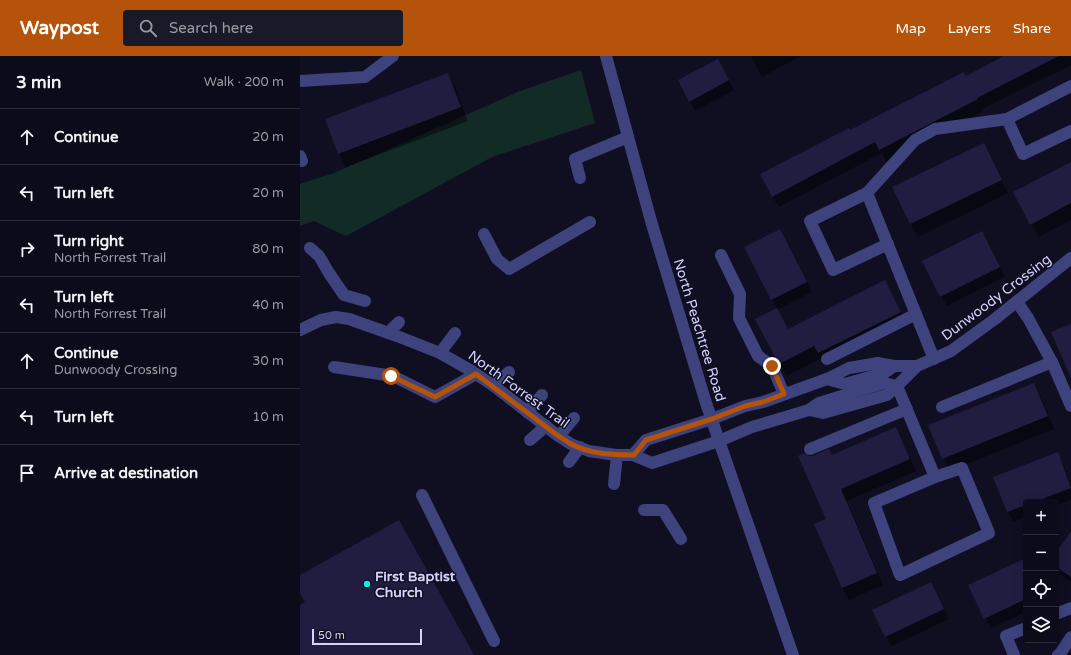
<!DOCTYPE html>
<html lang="en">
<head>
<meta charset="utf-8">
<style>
	body { margin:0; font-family:"Varela Round",sans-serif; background:#1a1927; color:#f1f3f6 }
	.controls { position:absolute; right:12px; bottom:12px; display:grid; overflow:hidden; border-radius:4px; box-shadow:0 2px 10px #0003 }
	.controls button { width:36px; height:36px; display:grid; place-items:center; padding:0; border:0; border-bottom:1px solid #2c2b39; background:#0c0b1a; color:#f1f3f6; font:20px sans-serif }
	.scale { position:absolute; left:12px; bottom:10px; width:110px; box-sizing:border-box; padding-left:4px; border:2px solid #d3d3fc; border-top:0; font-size:11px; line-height:14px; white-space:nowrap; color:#d3d3fc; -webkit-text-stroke:3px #100f22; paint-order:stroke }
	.stop { position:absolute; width:12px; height:12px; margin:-9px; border:3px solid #b45309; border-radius:50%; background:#fff }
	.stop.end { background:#b45309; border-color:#fff; box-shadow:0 1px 4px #0008 }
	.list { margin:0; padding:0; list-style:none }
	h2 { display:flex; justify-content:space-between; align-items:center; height:52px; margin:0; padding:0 16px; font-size:17px }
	h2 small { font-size:13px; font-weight:400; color:#9a9ba2 }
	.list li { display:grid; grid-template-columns:26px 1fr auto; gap:12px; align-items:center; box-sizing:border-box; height:56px; padding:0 16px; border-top:1px solid #2c2b39 }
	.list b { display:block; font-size:15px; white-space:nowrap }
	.list p { margin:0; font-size:13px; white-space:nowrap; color:#9a9ba2 }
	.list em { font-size:13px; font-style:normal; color:#9a9ba2 }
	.icon { flex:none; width:22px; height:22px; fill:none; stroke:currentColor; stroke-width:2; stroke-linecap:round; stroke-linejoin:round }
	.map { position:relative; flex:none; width:771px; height:599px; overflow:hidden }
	header { display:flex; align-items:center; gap:24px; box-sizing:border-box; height:56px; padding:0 20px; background:#b45309; color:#fff }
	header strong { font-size:19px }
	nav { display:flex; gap:22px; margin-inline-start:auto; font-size:14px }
	.search { width:280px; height:36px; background:#1a1927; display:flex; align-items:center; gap:10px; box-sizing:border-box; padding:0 14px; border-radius:4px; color:#9a9ba2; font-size:15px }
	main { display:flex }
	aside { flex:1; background:#0c0b1a }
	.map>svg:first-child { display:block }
</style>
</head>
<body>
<header>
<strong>Waypost</strong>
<div class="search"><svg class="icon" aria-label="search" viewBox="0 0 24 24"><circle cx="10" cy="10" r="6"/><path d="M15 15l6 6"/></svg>Search here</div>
<nav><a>Map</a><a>Layers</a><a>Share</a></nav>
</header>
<main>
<aside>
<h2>3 min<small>Walk · 200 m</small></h2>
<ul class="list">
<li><svg class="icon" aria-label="ahead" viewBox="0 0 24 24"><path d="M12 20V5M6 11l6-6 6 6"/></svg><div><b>Continue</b></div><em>20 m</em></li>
<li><svg class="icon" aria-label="left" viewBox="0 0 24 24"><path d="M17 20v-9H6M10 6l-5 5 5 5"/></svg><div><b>Turn left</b></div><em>20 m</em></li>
<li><svg class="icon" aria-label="right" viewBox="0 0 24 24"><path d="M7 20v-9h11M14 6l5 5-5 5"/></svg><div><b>Turn right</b><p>North Forrest Trail</p></div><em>80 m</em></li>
<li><svg class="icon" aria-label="left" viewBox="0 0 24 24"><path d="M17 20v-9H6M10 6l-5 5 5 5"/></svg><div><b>Turn left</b><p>North Forrest Trail</p></div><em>40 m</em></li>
<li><svg class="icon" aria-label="ahead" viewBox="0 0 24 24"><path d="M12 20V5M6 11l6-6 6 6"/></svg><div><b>Continue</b><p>Dunwoody Crossing</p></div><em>30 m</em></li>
<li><svg class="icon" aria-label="left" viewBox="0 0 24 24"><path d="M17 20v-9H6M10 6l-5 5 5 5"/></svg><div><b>Turn left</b></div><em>10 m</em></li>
<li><svg class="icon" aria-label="arrive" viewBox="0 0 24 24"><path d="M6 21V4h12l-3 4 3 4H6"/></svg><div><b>Arrive at destination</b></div></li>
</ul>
</aside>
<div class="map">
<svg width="771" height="599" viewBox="0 0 771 599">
	<rect width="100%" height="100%" fill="#100f22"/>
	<path fill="#132b27" d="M281 14 295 67 192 101 46 180 14 165 0 170V128L34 117 220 35Z"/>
	<g fill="#0007">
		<path d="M451 0H501L462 21Z"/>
		<path d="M706 0H771V9L682 53 683 55 586 105 582 97 479 151 472 140 550 75 665 21Z"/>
		<path d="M423 14 434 34 395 55 390 45Z"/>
		<path d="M147 18 155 31 168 65 46 111 39 98 26 64Z"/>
		<path d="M683 88 708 137 618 181 611 168Z"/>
		<path d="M771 107V164L739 181 731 168Z"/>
		<path d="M485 184 512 236 477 254 488 274 592 238 607 269 526 309 522 302 487 320 456 263 477 253 472 243Z"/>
		<path d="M687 186 705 221 647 250 641 240Z"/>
		<path d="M734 328 741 341 754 373 650 415 643 402Z"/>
		<path d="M595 372 602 384 616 415 547 445 583 529 549 544 542 532 515 469 528 464 508 401 532 400Z"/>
		<path d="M757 398 763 408 771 429V444L756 449V446H726V461L713 466 708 456 695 422Z"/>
		<path d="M771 477V526L756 516V499Z"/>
		<path d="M726 503V556L691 572 685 562Z"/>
		<path d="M631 527 649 563 592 590 586 580Z"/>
	</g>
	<g fill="#201d41">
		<path d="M704 0H759L677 42 678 43 579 94 575 86 472 141 460 118 549 72 550 74 664 16 666 20Z"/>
		<path d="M418 3 429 24 389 46 378 24Z"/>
		<path d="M148 17 161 51 38 98 25 63Z"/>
		<path d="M684 87 702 124 610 168 592 131Z"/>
		<path d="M771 106V147L730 169 713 136Z"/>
		<path d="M480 173 507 226 471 244 444 191Z"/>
		<path d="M682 175 700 211 640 241 622 205Z"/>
		<path d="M585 224 601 256 518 297 514 290 479 308 455 263 477 252 488 273Z"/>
		<path d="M771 268V322L751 276Z"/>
		<path d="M734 327 748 360 642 403 628 369Z"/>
		<path d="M596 371 610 403 541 433 577 517 542 532 514 468 526 463 498 400 504 397 509 400H512L529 393 532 399Z"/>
		<path d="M758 396 771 432 734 446H726V449L707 456 693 421Z"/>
		<path d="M99 464 174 599H0V549L5 546 0 537V519Z"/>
		<path d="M771 475V521L756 511V497Z"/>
		<path d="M726 502V543L684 563 668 529Z"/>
		<path d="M631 526 644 553 585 581 572 554Z"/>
	</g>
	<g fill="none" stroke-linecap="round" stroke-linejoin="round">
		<g stroke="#3e437d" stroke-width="12">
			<path d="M306 0 351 165 406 347 493 599"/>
			<path d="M0 25 65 21 93 0"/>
			<path d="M707 63 723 98 771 75"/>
			<path d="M0 100 2 105"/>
			<path d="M280 122 275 103 328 81"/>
			<path d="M567 137 510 165 533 214 588 188"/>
			<path d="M184 178 197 203 209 213 290 166"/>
			<path d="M10 192 19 200 29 217 44 239 65 245"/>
			<path d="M421 199 440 238 439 262 458 300 472 310 484 338"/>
			<path d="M717 246 728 262 752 306"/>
			<path d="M0 274 21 264 36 261 49 263 97 280 140 297 170 314 194 330 257 379 271 388 289 395 316 399H333L352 407 419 385 452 371 509 354 519 347 584 327 597 330 617 310 651 295 695 263 771 202"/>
			<path d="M88 277 99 266"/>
			<path d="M140 297 155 277"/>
			<path d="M527 303 616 258"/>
			<path d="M634 303 567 137 615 84 635 73 707 63 771 30"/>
			<path d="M34 311 93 320 135 341 176 318"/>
			<path d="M527 323 545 328 584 317 594 310"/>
			<path d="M194 330 209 316"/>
			<path d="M642 351 752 306 771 350"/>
			<path d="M509 354 523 357 587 339 597 330 635 421"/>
			<path d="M227 356 242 339"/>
			<path d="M259 380 274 362"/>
			<path d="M230 384 246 370"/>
			<path d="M510 393 607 353"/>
			<path d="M333 399 346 384 412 363 445 350 463 346 527 323 549 312 578 307 594 310H617"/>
			<path d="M269 406 280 391"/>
			<path d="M662 412 689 477 600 519 574 447 635 421Z"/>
			<path d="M314 428 317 399"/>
			<path d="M122 439 194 585"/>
			<path d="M344 454H363L381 483"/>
			<path d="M756 558 771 552"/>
			<path d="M714 599 706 580 726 572"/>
			<path d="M758 599 760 598 771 581"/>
		</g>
	</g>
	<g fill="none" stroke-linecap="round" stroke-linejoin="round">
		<path stroke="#b45309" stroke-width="5" d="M91 320 135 341 176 318 257 379C262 382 266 385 271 388 290 398 312 399 334 399L346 384 412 363 445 350 463 346 484 338 472 310"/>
	</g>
	<circle fill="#11eae5" stroke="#100f22" stroke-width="1.5" cx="67" cy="528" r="4"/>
	<g text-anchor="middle" stroke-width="3" stroke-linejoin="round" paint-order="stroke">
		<g font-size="14" fill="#d3d3fc" stroke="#100f22">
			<text transform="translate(696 241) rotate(-37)" y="5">Dunwoody Crossing</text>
			<text transform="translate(400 274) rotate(73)" y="5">North Peachtree Road</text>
			<text transform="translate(219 333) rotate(36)" y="5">North Forrest Trail</text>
		</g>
		<g font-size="14" font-weight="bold" fill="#d3d3fc" stroke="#100f22" text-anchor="start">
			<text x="75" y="525">First Baptist<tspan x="75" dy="16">Church</tspan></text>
		</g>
	</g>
</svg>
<div class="controls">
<button>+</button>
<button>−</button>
<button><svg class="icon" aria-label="locate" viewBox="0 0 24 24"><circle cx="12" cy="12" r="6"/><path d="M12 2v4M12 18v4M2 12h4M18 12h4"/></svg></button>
<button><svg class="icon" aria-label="layers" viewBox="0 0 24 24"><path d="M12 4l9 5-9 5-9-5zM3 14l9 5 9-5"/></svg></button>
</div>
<div class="scale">50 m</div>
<div class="stop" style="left:91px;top:320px"></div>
<div class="stop end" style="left:472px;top:310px"></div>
</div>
</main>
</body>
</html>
